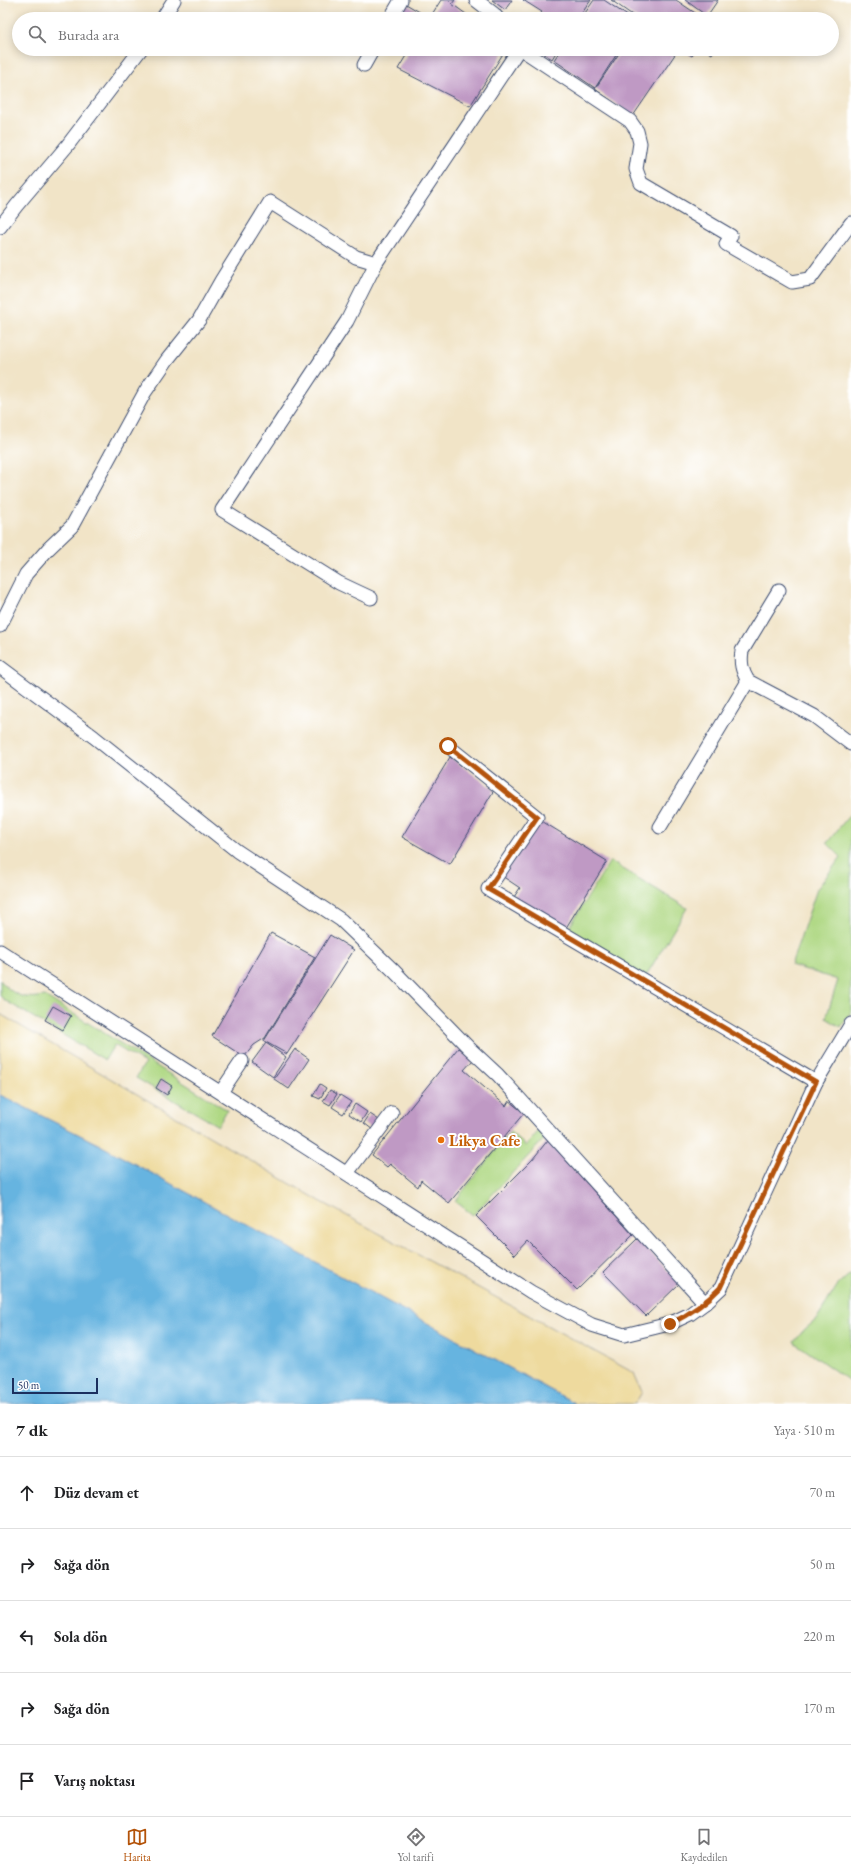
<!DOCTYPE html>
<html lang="tr">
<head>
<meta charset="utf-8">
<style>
	body { margin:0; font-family:"EB Garamond",serif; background:#f6f6f6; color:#202124 }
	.scale { position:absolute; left:12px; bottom:10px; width:86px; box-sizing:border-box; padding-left:4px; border:2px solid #1b2f5e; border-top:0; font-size:11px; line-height:14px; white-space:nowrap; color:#1b2f5e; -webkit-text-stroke:3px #fff; paint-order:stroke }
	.stop { position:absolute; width:12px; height:12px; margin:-9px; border:3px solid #b45309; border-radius:50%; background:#fff }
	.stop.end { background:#b45309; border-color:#fff; box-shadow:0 1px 4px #0008 }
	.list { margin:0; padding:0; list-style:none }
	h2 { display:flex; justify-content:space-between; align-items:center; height:52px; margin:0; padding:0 16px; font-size:17px }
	h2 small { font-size:13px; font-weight:400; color:#757577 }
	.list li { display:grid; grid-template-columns:26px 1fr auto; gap:12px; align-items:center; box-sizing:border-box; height:72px; padding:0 16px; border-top:1px solid #e0e0e0 }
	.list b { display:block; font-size:15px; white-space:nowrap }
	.list em { font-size:13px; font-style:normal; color:#757577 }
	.icon { flex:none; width:22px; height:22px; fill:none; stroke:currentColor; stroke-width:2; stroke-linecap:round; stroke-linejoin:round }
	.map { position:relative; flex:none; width:851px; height:1404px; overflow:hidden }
	.search { position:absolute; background:#fff; box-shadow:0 2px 10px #0003; left:12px; right:12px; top:12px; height:44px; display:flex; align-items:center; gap:10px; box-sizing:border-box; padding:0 14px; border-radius:22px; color:#757577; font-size:15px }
	.sheet { height:412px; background:#fff }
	nav { display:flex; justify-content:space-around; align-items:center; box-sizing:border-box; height:56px; border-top:1px solid #e0e0e0; background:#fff; font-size:11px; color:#757577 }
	nav a { display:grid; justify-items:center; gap:2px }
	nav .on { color:#b45309 }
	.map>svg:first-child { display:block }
</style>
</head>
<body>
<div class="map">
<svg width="851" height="1404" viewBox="0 0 851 1404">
	<rect width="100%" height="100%" fill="#fff"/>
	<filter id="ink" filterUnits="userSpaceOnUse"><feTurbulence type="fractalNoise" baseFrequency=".025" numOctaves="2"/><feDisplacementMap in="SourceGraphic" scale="8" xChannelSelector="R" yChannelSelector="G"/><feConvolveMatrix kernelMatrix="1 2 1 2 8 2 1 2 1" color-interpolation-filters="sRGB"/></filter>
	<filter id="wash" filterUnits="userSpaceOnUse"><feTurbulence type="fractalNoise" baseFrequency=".012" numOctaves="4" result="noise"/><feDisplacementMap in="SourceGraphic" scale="16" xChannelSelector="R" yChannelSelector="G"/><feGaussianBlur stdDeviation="0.9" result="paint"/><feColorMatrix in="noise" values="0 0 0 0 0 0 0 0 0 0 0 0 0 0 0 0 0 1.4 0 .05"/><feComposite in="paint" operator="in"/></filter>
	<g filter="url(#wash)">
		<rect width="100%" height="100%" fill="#f1e4c7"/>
		<g fill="#afd883" stroke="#658470">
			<path d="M851 813V1012L841 1027 826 1018 838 980 791 965 817 889 841 857 827 843Z"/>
			<path d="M610 861 687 908 644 979 567 931Z"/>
			<path d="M0 980C14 996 24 1000 45 996L227 1110 218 1126 136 1078 145 1063 114 1045 105 1060 6 1001 0 996Z"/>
			<path d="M541 1128 548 1135 473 1215 455 1201 510 1132 526 1146Z"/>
			<path d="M851 1273V1382L794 1342 804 1330 816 1320 837 1286Z"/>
		</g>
		<path fill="#eeda9e" stroke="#84847e" d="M0 1014 320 1201 634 1373 642 1392 635 1404H576L98 1144 0 1095Z"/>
		<path fill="#66b4e0" stroke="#40729f" d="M0 1095 98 1144 576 1404H0Z"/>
		<g id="blocks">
			<g fill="#bf99c4">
				<path d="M441 0H455L452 4 473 19H429Z"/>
				<path d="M492 0H512L505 10Z"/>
				<path d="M523 0H591L578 19H537L542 12Z"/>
				<path d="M594 0H604L632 19H581Z"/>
				<path d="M611 0H676L704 19H638Z"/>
				<path d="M685 0H718L707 16Z"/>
				<path d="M406 4 423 14 420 19H397Z"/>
				<path d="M410 49H506L470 106 398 69Z"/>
				<path d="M537 49H558L552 59Z"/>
				<path d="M561 49H620L595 88 554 60Z"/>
				<path d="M622 49 678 50 633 116 595 89Z"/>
				<path d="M681 49H698L692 56Z"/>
				<path d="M704 49H715L712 54Z"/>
				<path d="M450 757 494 790 450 864 402 837Z"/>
				<path d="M540 820 607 861 564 931 512 900 520 888 502 876Z"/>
				<path d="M271 933 315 957 265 1038 254 1045 244 1057 212 1036Z"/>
				<path d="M330 935 354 950 287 1054 264 1041Z"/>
				<path d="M53 1006 71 1016 63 1030 45 1020Z"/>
				<path d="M266 1043 286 1057 273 1077 252 1062Z"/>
				<path d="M458 1048 473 1060 464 1070 506 1106 509 1101 524 1113 449 1203 421 1180 418 1187 390 1164 387 1167 372 1155Z"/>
				<path d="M295 1049 309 1059 289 1089 274 1079Z"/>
				<path d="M161 1079 172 1086 167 1095 156 1088Z"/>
				<path d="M320 1084 326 1088 320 1099 313 1096Z"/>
				<path d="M330 1090 337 1094 330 1105 323 1101Z"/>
				<path d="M340 1095 351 1102 343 1114 332 1107Z"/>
				<path d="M355 1104 367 1112 361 1122 349 1114Z"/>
				<path d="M370 1114 379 1120 373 1130 364 1123Z"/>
				<path d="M548 1140 633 1235 577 1290 528 1241 515 1255 476 1216 532 1160Z"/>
				<path d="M637 1239 680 1283 646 1316 603 1272Z"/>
			</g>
		</g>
	</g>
	<g filter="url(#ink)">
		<use href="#blocks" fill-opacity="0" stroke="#3b4a6e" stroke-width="1"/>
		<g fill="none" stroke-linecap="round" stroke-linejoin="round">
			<g stroke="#3b4a6e" stroke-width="15">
				<g id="minor">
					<path d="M476 0 494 14 498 19"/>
					<path d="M162 19 174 0"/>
					<path d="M390 19 401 0"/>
					<path d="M521 49 630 121 637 131 640 143 636 169 641 183 731 236 726 244 792 282 810 279 851 223"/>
					<path d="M364 65 373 49"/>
					<path d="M0 227 17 205 67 146 141 49"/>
					<path d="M779 590 742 651C740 663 742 671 748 681L814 716 851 744"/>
					<path d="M371 598 339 583 222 510 347 321 376 263 519 49"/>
					<path d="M0 626 26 574 48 549 72 526 145 392 167 360 199 320 221 281 270 202 356 257 376 263"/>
					<path d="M0 667 94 737 237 851 341 920 394 971 469 1048 498 1075 705 1303"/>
					<path d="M448 746 537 817 488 889 816 1082"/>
					<path d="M660 827 748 681"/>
					<path d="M0 951 531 1292 592 1325 624 1335 669 1324 690 1314 705 1303 721 1288 816 1082 851 1024"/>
					<path d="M221 1092 242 1061"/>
					<path d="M347 1173 392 1113"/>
				</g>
			</g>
			<use href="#minor" stroke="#fff" stroke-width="13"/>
		</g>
	</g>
	<g fill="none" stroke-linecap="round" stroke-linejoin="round" filter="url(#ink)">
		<path stroke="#b45309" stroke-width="5" d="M448 746 537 817 488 889 816 1082 720 1288C705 1304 690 1314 670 1324"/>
	</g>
	<circle fill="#e8710a" stroke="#fff" stroke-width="1.5" cx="441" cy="1140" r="4"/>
	<g text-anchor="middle" stroke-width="4" stroke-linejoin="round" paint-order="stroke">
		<g font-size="16" font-weight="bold" fill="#c56008" stroke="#fff" text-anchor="start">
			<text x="449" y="1146">Likya Cafe</text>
		</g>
	</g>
</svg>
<div class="scale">50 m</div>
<div class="stop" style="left:448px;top:746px"></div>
<div class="stop end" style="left:670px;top:1324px"></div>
<div class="search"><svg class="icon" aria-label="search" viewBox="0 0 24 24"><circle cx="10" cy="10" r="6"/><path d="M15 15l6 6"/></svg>Burada ara</div>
</div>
<section class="sheet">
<h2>7 dk<small>Yaya · 510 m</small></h2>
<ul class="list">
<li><svg class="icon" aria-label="ahead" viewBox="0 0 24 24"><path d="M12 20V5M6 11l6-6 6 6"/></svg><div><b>Düz devam et</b></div><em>70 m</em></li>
<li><svg class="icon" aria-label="right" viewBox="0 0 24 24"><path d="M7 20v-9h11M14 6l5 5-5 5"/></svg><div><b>Sağa dön</b></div><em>50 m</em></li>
<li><svg class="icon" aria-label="left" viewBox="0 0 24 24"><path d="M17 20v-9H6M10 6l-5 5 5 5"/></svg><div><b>Sola dön</b></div><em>220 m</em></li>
<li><svg class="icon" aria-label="right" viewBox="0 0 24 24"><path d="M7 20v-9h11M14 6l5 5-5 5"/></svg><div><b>Sağa dön</b></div><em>170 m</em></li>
<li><svg class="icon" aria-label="arrive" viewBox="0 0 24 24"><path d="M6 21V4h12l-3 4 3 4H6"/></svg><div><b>Varış noktası</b></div></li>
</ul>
</section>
<nav>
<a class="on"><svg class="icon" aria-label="map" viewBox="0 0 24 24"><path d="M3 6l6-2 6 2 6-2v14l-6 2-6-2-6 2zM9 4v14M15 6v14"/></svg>Harita</a>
<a><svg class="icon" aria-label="directions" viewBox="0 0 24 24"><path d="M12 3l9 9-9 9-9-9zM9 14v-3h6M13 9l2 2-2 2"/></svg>Yol tarifi</a>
<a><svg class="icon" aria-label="saved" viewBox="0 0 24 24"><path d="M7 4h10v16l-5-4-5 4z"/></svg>Kaydedilen</a>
</nav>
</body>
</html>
